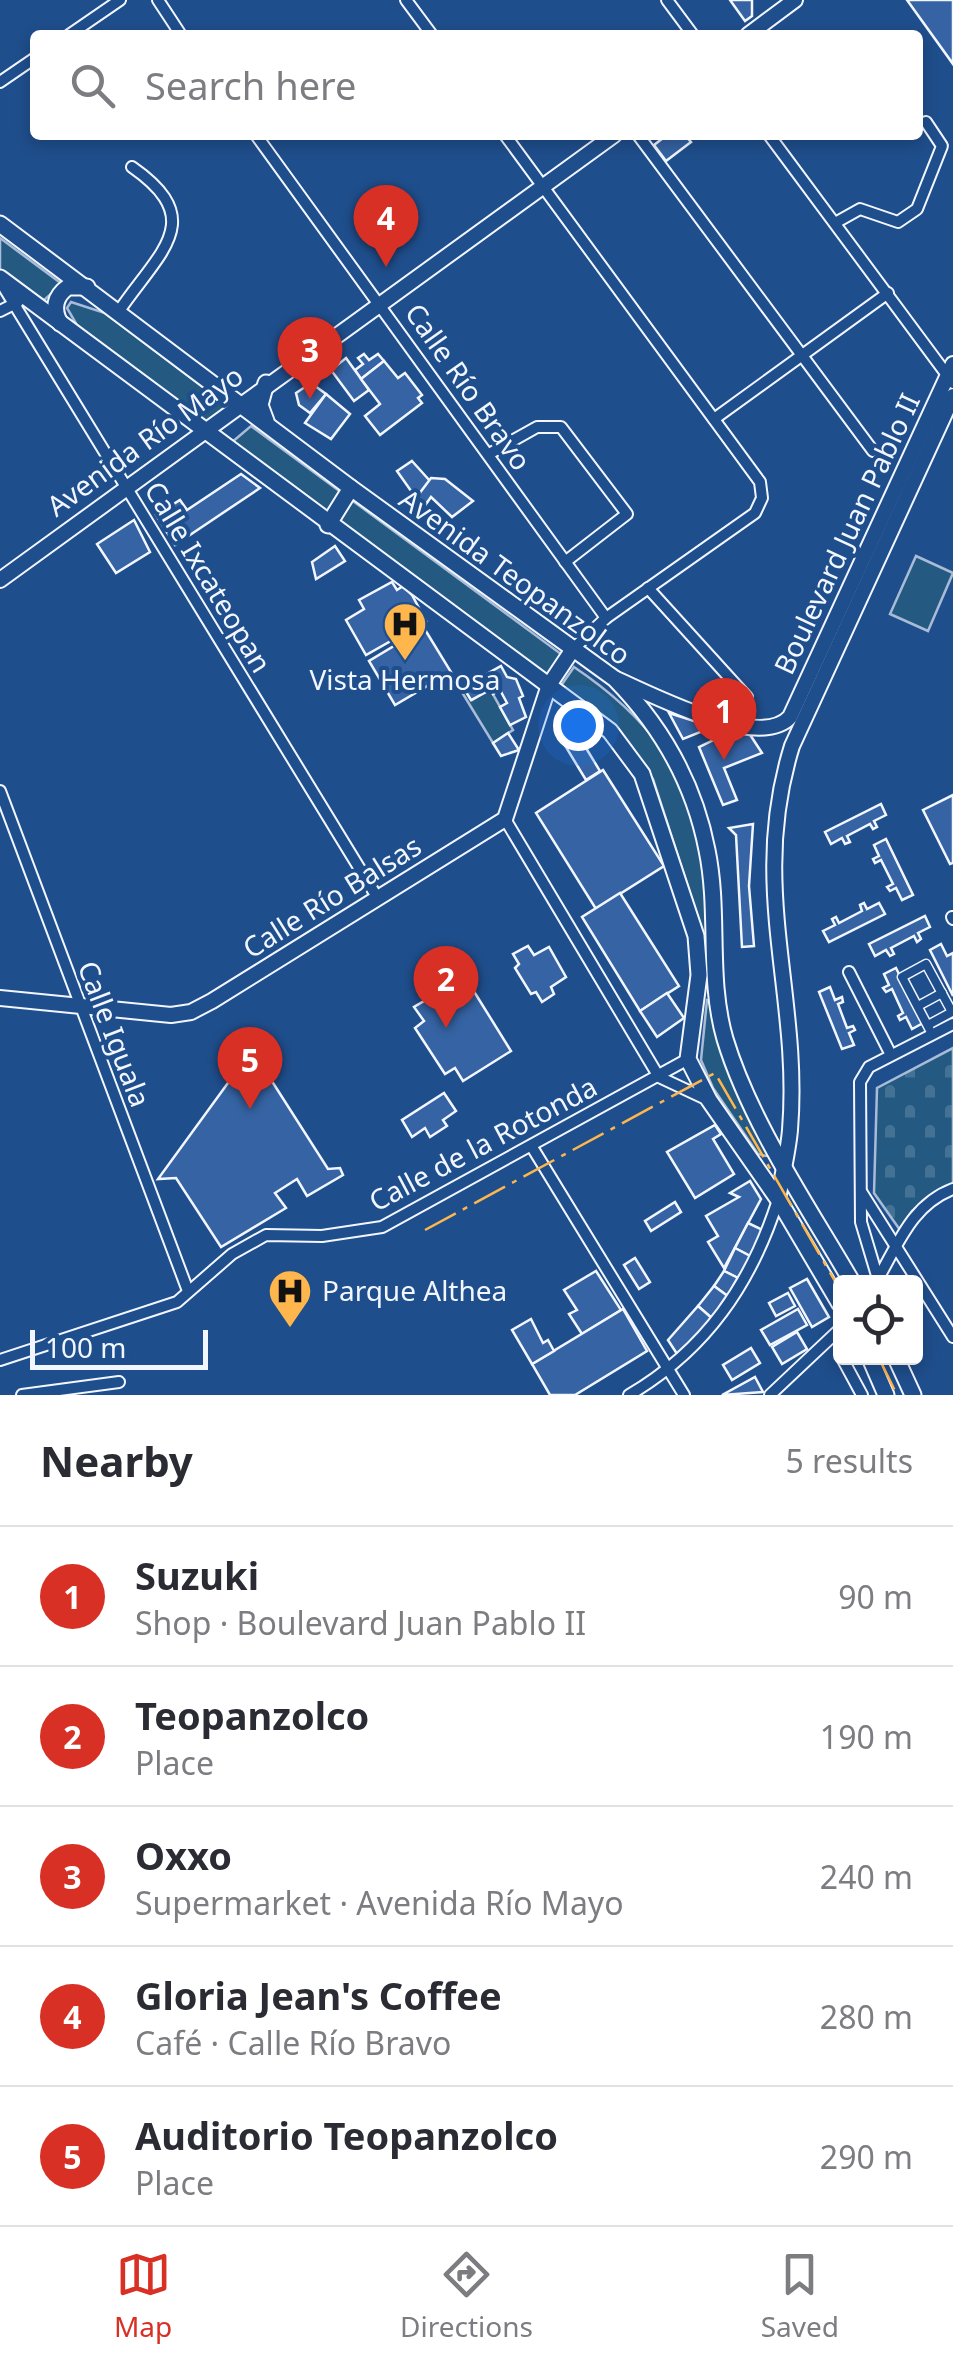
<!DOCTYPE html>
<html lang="en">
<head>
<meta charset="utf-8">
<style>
	body { margin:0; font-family:"Noto Sans",sans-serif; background:#f7f7f7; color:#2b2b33 }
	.controls { position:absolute; right:30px; bottom:30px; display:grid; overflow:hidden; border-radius:10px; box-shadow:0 5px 15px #0003 }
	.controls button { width:90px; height:90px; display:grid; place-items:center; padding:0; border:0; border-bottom:2px solid #e1e1e2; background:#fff; color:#2b2b33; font:50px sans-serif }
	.scale { position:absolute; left:30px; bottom:25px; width:178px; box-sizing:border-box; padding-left:10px; border:5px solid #f2f6ff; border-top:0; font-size:28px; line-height:35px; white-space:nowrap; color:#f2f6ff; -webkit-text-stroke:8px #1f4e8c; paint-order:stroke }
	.you { position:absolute; left:578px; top:725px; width:35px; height:35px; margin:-25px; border:8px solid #fff; border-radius:50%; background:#1a73e8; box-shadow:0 0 0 15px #1a73e833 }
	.badge { display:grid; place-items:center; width:65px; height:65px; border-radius:50%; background:#d93025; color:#fff; font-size:32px; font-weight:700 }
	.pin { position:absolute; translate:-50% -82px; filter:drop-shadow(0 2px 5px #0008) }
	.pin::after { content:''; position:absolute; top:52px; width:35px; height:30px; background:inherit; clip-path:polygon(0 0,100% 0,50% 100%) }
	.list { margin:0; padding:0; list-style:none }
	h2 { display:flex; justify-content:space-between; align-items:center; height:130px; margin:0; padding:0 40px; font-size:42px }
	h2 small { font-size:32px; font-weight:400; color:#7c7c81 }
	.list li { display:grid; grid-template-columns:65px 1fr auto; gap:30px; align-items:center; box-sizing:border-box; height:140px; padding:0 40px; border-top:2px solid #e1e1e2 }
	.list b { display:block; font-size:38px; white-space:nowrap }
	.list p { margin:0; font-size:32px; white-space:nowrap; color:#7c7c81 }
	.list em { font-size:32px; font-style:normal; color:#7c7c81 }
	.icon { flex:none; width:55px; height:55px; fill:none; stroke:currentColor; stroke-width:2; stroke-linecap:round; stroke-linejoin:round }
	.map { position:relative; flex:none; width:953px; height:1395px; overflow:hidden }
	.search { position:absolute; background:#fff; box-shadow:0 5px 15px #0003; left:30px; right:30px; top:30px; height:110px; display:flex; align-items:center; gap:25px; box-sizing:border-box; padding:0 35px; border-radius:10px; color:#7c7c81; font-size:38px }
	.sheet { height:830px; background:#fff }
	nav { display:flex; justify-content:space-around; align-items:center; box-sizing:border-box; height:140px; border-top:2px solid #e1e1e2; background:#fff; font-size:28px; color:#7c7c81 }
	nav a { display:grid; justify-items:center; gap:5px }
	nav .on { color:#d93025 }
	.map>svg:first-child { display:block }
</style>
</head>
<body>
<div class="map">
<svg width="953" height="1395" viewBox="0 0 953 1395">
	<defs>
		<pattern id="cemetery-stones" width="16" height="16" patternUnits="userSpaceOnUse" patternTransform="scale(2.5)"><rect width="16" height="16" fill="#245a82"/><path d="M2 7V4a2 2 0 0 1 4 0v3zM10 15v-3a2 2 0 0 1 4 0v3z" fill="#447295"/></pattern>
	</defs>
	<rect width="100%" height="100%" fill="#1f4e8c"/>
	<g fill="#245a82" stroke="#a8bbd7" stroke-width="2.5">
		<path d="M0 238 62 284 42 302 0 272Z"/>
		<path d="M71 302 105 313 228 406 205 423 78 327 67 308Z"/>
		<path d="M251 426 561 654 547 681 231 443Z"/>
		<path d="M916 556 953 573 928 631 890 614Z"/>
		<path d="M574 667C644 714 691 770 704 857 708 887 707 919 708 949L653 779 620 737 560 687Z"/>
		<path d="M463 687 472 700 490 689 513 730 493 743 460 689Z"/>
		<path d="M707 1000H711L770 1154 766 1156 758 1154 713 1088 701 1060Z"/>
	</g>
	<path fill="url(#cemetery-stones)" stroke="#a8bbd7" stroke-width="2.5" d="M953 1048V1187L912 1211 900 1230 874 1193 877 1088Z"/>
	<g fill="#3563a3" stroke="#f2f6ff" stroke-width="2.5">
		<path d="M730 0H752V16L745 21Z"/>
		<path d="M907 0H953V64Z"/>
		<path d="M667 135H685L691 142 666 161 654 145Z"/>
		<path d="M364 354 369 360 378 354 384 361 361 379 355 370 363 364 358 358Z"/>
		<path d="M346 358 369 390 354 401 331 370Z"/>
		<path d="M384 361 398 378 405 373 422 395 418 398 422 403 380 435 365 416 380 404 361 379Z"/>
		<path d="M311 383 326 394 310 413 299 405 296 393Z"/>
		<path d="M326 394 350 414 331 439 305 423Z"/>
		<path d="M412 461 430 481 416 498 397 471Z"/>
		<path d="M241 474 260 488 175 545 156 515 180 500 187 510Z"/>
		<path d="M431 478 445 479 473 501 452 517 431 497 426 504 416 498Z"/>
		<path d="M134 520 150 552 116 573 97 544Z"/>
		<path d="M335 546 345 561 316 579 312 562Z"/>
		<path d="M392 582 397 590 403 586 412 595 426 621 366 655 346 620 364 609 359 600Z"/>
		<path d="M424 628 451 672 395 705 369 661Z"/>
		<path d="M501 666 507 677 516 679 523 696 519 698 526 717 510 725 500 707 507 703 500 690 493 694 483 676Z"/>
		<path d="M478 678 486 692 471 700 463 687Z"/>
		<path d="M669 713 713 727 683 739Z"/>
		<path d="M572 725 600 771 586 780 558 734Z"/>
		<path d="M716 728 747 730 762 753 724 768 737 800 723 805 699 747 720 737Z"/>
		<path d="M508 733 519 750 501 756 493 743Z"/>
		<path d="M603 770 664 866 596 909 536 813Z"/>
		<path d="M953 795V863L950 864 923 810Z"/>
		<path d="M881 804 886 815 874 821 877 827 873 829 870 824 847 836 850 842 845 844 842 838 831 844 825 832Z"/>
		<path d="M753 824 749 886 754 946 742 947 736 835 729 828Z"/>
		<path d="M886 839 913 895 902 900 896 888 890 891 887 887 893 884 881 860 875 863 873 859 879 856 874 845Z"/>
		<path d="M620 893 679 986 640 1011 582 917Z"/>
		<path d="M864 903 867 909 879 903 885 914 829 942 823 931 835 925 832 919 836 917 839 923 862 911 860 905Z"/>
		<path d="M925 916 930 927 918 933 921 939 917 942 914 936 891 948 894 954 890 956 886 950 875 956 869 944Z"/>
		<path d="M941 944 947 956 953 953V996L930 950Z"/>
		<path d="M528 946 534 955 549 947 566 977 551 987 554 994 542 1002 536 992 531 994 515 968 519 964 513 954Z"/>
		<path d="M896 968 923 1023 912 1029 906 1017 900 1020 898 1016 903 1013 892 989 886 992 883 988 889 985 884 974Z"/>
		<path d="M465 977 511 1051 463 1081 455 1068 445 1074 415 1028 424 1021 414 1007Z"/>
		<path d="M830 987 835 1000 842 997 843 1002 838 1004 847 1028 853 1026 855 1030 849 1033 854 1045 842 1049 819 992Z"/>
		<path d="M667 993 684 1018 657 1037 640 1011Z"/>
		<path d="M252 1050 328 1169 340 1168 343 1175 307 1196 297 1179 275 1193 286 1208 221 1247 176 1178 158 1179Z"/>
		<path d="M444 1093 456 1111 443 1120 447 1126 430 1137 425 1128 412 1137 402 1120Z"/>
		<path d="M715 1125 721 1134 713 1139 734 1174 695 1198 667 1152Z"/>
		<path d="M750 1181 761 1199 724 1268 708 1242 718 1236 706 1216 739 1197 730 1193Z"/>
		<path d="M675 1202 681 1212 651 1231 645 1221Z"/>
		<path d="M748 1223 765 1231 752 1257 735 1248Z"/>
		<path d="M735 1248 752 1257 740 1279 724 1271Z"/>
		<path d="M635 1258 650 1282 639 1289 624 1265Z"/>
		<path d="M596 1271 621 1310 582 1334 569 1314 577 1310 564 1290Z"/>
		<path d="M724 1271 740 1279 729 1297 714 1286Z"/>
		<path d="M807 1279 829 1317 812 1327 790 1288Z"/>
		<path d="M714 1286 729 1297 714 1320 698 1306Z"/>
		<path d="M788 1293 795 1306 776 1316 769 1303Z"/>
		<path d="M698 1306 714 1320 679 1357 668 1340Z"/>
		<path d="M623 1309 647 1351 575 1395H550L532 1364Z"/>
		<path d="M798 1309 807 1325 770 1345 761 1330Z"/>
		<path d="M531 1319 543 1343 548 1340 554 1351 532 1364 512 1330Z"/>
		<path d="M797 1332 807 1349 782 1364 772 1347Z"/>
		<path d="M751 1348 760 1363 732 1380 723 1365Z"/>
		<path d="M755 1377 763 1392 722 1395Z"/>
	</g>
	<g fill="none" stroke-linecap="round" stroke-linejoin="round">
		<g stroke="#f2f6ff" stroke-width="11">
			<g id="pedestrian">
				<path d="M918 1006 942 993"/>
				<path d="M928 1025 952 1012 926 964 902 977 932 1034"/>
			</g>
		</g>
		<g stroke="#f2f6ff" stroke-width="14">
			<g id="minor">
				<path d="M158 0 181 35"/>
				<path d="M406 0 432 35"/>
				<path d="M667 0 693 35"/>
				<path d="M69 35 120 0"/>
				<path d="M0 82 35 58"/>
				<path d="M256 135 606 618"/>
				<path d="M505 135 760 482 762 498 755 513 606 618 573 649"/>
				<path d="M638 135 873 451"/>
				<path d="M769 135 953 383"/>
				<path d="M835 223 860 209 898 222 917 209 942 146 926 122"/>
				<path d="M0 281 377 897"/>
				<path d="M0 311 18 302"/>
				<path d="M119 311C160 251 208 220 132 167"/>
				<path d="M714 419 888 293"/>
				<path d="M489 454 537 427H561L627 514 565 562"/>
				<path d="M648 588 747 697"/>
				<path d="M0 791 188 1291"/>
				<path d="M505 819 659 1077 708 1100"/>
				<path d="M952 917 953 919"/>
				<path d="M849 972 891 1055"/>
				<path d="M532 1147 684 1395"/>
				<path d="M862 1193 953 1337"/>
				<path d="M878 1279 861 1222 860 1082 869 1067 953 1024"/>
				<path d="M876 1282C898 1245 911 1205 953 1189"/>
				<path d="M842 1358 862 1395"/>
				<path d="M0 1360 177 1302 232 1254 266 1235 322 1236 382 1227 688 1059"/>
				<path d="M22 1395 119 1382"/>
				<path d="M629 1395C706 1350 751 1284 778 1200"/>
				<path d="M770 1395 840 1329"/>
			</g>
		</g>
		<g stroke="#f2f6ff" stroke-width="18">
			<g id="tertiary">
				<path d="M748 35 795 0"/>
				<path d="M0 580 614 135"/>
				<path d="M616 679C653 695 759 751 790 717L953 364"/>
				<path d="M0 998 171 1015 191 1012 212 1001 505 819 549 685 573 649"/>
				<path d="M778 1199C782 1176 788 1153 790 1130 801 994 748 887 792 746L953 396"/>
			</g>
		</g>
		<g stroke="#f2f6ff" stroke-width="19">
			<g id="secondary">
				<path d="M0 224 351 488 615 679C662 727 694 783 707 850 720 913 707 977 725 1039 750 1122 809 1208 852 1282"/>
				<path d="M0 278 610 731 642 774 696 936 699 975 688 1059 709 1100 778 1199 840 1304"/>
				<path d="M60 323C52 309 55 296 68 287H87"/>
				<path d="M266 421 260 405 266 383"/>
				<path d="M328 525 351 488"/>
				<path d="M870 1358 886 1395"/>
				<path d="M896 1358 913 1395"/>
			</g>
		</g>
		<use href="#pedestrian" stroke="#1f4e8c" stroke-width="8"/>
		<use href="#minor" stroke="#1f4e8c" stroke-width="10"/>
		<use href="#tertiary" stroke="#1f4e8c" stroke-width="14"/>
		<use href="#secondary" stroke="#1f4e8c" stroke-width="15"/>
		<g stroke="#ffb74d" stroke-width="2.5" stroke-dasharray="35 8 5 8" stroke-linecap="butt">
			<path d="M425 1230 715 1073 840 1290"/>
			<path d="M879 1358 897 1395"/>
		</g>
	</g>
	<defs>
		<g id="hospital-pin" transform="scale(2.25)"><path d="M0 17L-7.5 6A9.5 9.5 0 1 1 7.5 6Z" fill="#ffb74d" stroke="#1f4e8c"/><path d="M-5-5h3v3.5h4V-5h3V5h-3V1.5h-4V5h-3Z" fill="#111"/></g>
	</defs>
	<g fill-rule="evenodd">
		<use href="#hospital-pin" x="405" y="624"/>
		<use href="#hospital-pin" x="290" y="1291"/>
	</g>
	<g text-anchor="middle" stroke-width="8" stroke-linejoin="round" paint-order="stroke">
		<g font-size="28" fill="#f2f6ff" stroke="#1f4e8c">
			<text transform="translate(468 387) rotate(55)" y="10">Calle Río Bravo</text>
			<text transform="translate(145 441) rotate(-36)" y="10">Avenida Río Mayo</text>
			<text transform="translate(847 534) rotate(-65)" y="10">Boulevard Juan Pablo II</text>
			<text transform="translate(208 577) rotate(59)" y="10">Calle Ixcateopan</text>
			<text transform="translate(515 577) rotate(36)" y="10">Avenida Teopanzolco</text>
			<text transform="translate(332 897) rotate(-32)" y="10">Calle Río Balsas</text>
			<text transform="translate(114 1034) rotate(69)" y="10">Calle Iguala</text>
			<text transform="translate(483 1144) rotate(-28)" y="10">Calle de la Rotonda</text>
		</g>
		<g font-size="28" fill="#f2f6ff" stroke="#1f4e8c">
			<text x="405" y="690">Vista Hermosa</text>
			<text x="322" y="1301" text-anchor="start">Parque Althea</text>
		</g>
	</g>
</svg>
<div class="controls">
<button><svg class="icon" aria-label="locate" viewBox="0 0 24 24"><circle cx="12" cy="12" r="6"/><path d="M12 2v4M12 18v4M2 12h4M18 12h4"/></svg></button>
</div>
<div class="scale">100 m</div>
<div class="you"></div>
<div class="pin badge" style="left:724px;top:760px">1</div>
<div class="pin badge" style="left:446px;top:1028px">2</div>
<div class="pin badge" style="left:310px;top:399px">3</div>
<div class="pin badge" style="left:386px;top:267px">4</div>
<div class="pin badge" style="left:250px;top:1109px">5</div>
<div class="search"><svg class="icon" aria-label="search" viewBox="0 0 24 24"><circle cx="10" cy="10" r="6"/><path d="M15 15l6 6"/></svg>Search here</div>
</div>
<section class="sheet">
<h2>Nearby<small>5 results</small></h2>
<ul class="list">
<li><span class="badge">1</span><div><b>Suzuki</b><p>Shop · Boulevard Juan Pablo II</p></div><em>90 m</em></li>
<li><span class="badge">2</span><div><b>Teopanzolco</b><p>Place</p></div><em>190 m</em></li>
<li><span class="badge">3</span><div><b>Oxxo</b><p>Supermarket · Avenida Río Mayo</p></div><em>240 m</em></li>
<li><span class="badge">4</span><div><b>Gloria Jean's Coffee</b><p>Café · Calle Río Bravo</p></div><em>280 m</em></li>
<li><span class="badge">5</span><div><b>Auditorio Teopanzolco</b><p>Place</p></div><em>290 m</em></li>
</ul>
</section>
<nav>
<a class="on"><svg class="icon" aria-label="map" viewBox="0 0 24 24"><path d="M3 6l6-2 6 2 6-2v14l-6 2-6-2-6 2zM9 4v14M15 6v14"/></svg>Map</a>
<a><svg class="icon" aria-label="directions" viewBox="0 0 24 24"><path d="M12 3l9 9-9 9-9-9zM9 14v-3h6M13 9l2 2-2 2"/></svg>Directions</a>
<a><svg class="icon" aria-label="saved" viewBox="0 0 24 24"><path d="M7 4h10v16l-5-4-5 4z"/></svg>Saved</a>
</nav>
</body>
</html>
